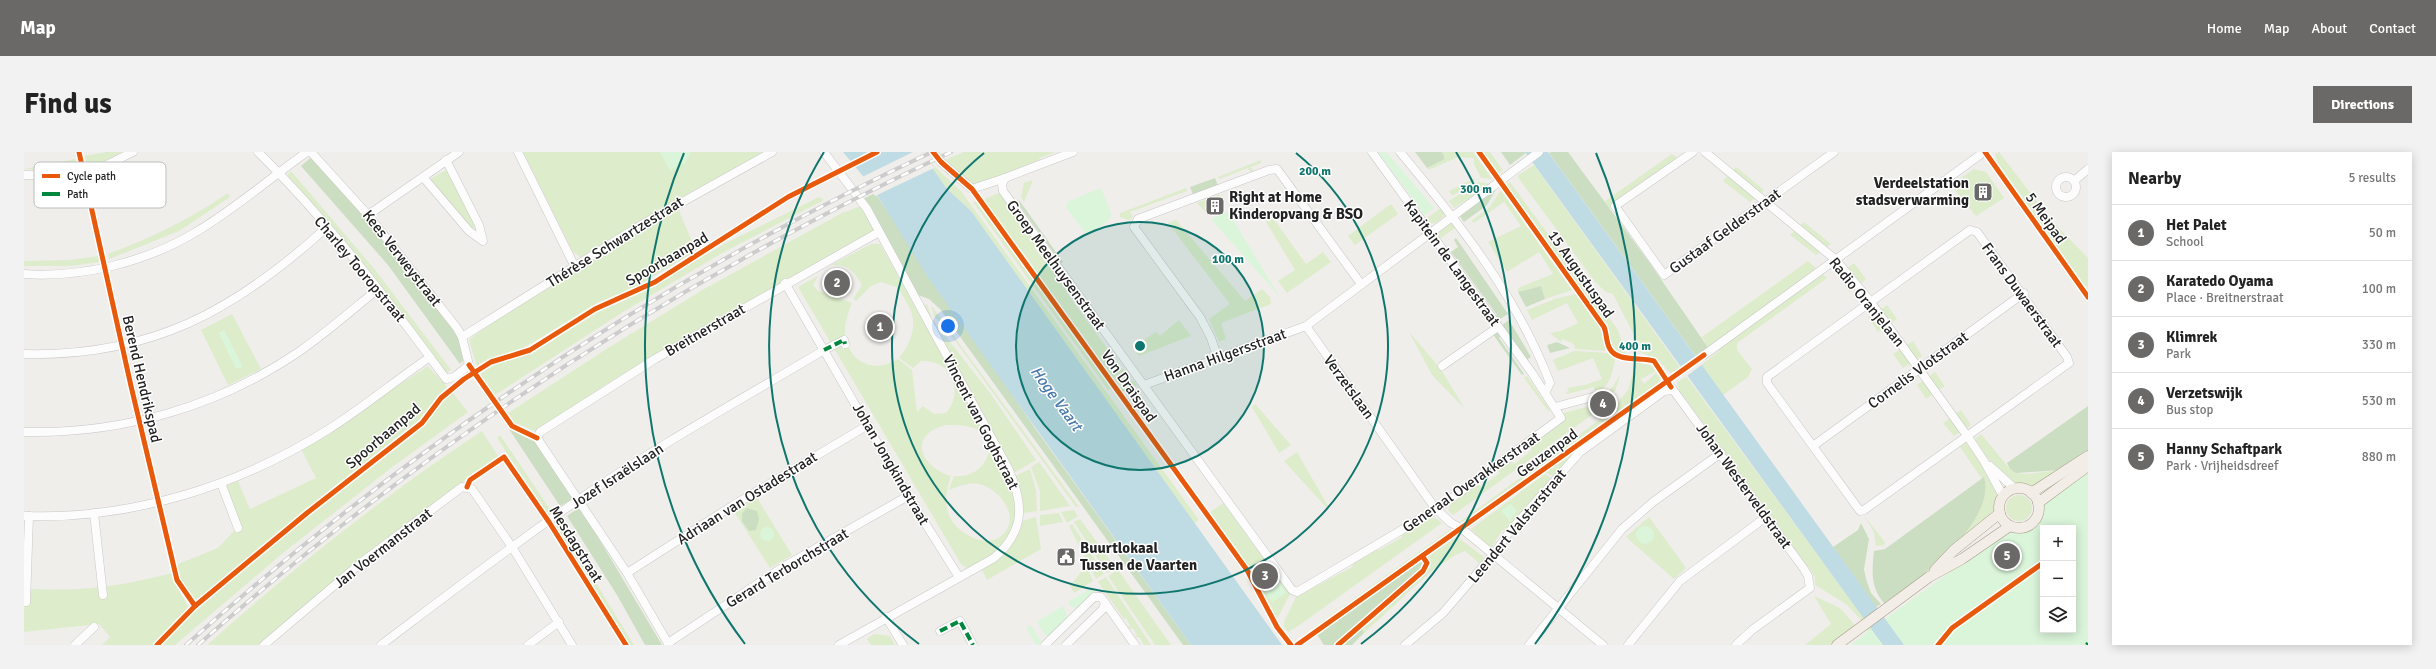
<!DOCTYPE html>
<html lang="en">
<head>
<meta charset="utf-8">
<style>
	body { margin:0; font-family:Signika,sans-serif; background:#f2f2f2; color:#222 }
	.controls { position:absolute; right:12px; bottom:12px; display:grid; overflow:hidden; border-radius:0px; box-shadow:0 2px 10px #0003 }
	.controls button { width:36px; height:36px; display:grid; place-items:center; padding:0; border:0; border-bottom:1px solid #e0e0e0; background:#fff; color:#222; font:20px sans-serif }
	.you { position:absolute; left:924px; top:174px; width:14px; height:14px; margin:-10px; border:3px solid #fff; border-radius:50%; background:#1a73e8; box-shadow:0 0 0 6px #1a73e833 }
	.badge { display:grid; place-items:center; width:26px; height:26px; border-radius:50%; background:#6a6968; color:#fff; font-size:13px; font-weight:700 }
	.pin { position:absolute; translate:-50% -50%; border:2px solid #fff; box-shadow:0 1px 4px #0006 }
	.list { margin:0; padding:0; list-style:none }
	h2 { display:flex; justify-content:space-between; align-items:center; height:52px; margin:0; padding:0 16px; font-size:17px }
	h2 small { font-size:13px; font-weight:400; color:#767676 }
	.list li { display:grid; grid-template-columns:26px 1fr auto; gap:12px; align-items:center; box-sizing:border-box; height:56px; padding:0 16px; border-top:1px solid #e0e0e0 }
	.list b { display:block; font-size:15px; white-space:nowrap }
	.list p { margin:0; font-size:13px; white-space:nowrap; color:#767676 }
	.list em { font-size:13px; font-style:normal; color:#767676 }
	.icon { flex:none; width:22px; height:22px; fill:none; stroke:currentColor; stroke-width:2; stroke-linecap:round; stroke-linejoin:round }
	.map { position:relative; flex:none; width:2064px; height:493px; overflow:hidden; border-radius:0px }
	header { display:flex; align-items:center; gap:24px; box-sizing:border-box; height:56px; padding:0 20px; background:#6a6968; color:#fff }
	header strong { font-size:19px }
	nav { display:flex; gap:22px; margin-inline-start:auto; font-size:14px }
	.intro { display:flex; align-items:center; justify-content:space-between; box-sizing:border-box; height:96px; padding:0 24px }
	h1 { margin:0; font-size:28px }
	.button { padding:10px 18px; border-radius:0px; background:#6a6968; color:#fff; font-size:14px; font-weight:700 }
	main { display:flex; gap:24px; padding:0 24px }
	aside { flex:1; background:#fff; border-radius:0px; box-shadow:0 2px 10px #0003 }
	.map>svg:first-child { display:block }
</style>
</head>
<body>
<header>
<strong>Map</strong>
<nav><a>Home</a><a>Map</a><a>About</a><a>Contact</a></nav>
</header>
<div class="intro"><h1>Find us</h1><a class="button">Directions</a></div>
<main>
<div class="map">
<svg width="2064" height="493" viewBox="0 0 2064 493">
	<rect width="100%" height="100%" fill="#f0eeeb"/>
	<g fill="#ddeccb" fill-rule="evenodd">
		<path d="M82 0H98L64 18 61 4Z"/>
		<path d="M499 0H740L662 43 557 105 549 100Z"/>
		<path d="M940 0H1031L1016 6 1013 11 949 33 921 8Z"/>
		<path d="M1418 0H1449L1468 27 1457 26 1450 12V6L1434 5 1405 18 1403 16 1421 7Z"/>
		<path d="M1457 0H1466L1479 18 1473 23Z"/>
		<path d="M1975 0 2028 69 2064 106V138L1973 10 1971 2Z"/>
		<path d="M1648 2 1655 7 1585 57 1581 49Z"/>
		<path d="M51 7 55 20 0 17Z"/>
		<path d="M1237 8V11L1227 15 1230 20 1227 21 1224 16 1195 27 1194 25Z"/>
		<path d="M908 12 937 39 1175 368 1170 371 947 59 923 37 906 13Z"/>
		<path d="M1510 13 1657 217 1646 221C1633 206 1633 207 1616 200V190L1612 187 1589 142 1582 140 1572 131 1493 24Z"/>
		<path d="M1712 15 1740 38 1726 50 1699 29Z"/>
		<path d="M1950 17 1962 20 1980 46 1952 64 1927 33Z"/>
		<path d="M422 18 452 74 447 78 406 27Z"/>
		<path d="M267 19 352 119 427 218 422 221 333 106 263 23Z"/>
		<path d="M1451 26 1450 30 1428 44 1425 39Z"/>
		<path d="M1009 28 1000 50 997 45 1000 31Z"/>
		<path d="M1454 30 1467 32 1430 56 1425 49Z"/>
		<path d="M1486 30 1594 178 1602 203 1590 198 1581 173 1482 33Z"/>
		<path d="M1162 36 1163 39 1106 60 1109 65 1105 68 1096 65V61Z"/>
		<path d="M1477 38 1548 138 1521 147 1517 134 1494 140V136L1529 122 1515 100 1483 120 1464 90 1497 74 1480 50 1450 71 1447 69 1465 56Z"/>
		<path d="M204 41 206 45 155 79 85 107 84 102C127 86 166 67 204 41Z"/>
		<path d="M975 41 1013 92 1011 96 1027 118 1031 119 1046 138 1044 143 1104 225 1108 224 1094 233 958 48Z"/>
		<path d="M1195 42 1197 47 1185 50 1184 57 1189 61 1184 63 1173 51Z"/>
		<path d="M795 45 800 48 700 100 599 160 471 243 455 220 469 212 498 204 512 197 574 158 614 142 702 91Z"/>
		<path d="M953 49 970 70 1090 235 1084 238 949 50Z"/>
		<path d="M1367 52 1374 62 1331 93 1324 84Z"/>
		<path d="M653 54 672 99 601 141 573 151 510 190 494 198 467 206 453 215 445 188 451 183 495 149Z"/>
		<path d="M837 54 851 76 848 80 677 176 511 279 491 271 484 261 584 196 680 137 818 61Z"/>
		<path d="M1417 56 1421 62C1418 67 1410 73 1404 72L1400 68Z"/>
		<path d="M1249 66 1282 112 1299 100 1307 110 1263 141 1254 129 1271 118 1242 70Z"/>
		<path d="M1152 68 1221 149 1238 137 1246 145 1247 152 1197 171 1202 187 1195 190 1185 167 1206 152 1144 71Z"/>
		<path d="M1426 69 1431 76 1414 88 1412 81Z"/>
		<path d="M1780 70 1807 92 1792 103 1766 83Z"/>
		<path d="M847 92H856C889 150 922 208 953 266 967 291 994 332 993 361 991 390 967 405 943 416L937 412 774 135 794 124 789 133 794 139 828 151C825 159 822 167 821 175 820 207 847 224 874 207L888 218 893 260 899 254 910 262 922 261C941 239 927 207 897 209L889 216 875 206C888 189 895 171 883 151 880 146 877 139 872 135 868 133 861 132 857 130L847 134 832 149 829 147 838 133C830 119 824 112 807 113ZM922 273C932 273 943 273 952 277 979 290 960 328 930 324L925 338C936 334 947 329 958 333 975 338 995 362 981 380 968 397 944 386 933 375 918 359 921 342 927 324 895 314 884 282 922 273Z"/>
		<path d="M74 104 75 110 47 114H0V109L46 108Z"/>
		<path d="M1784 109 1803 126 1713 191V198L1728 217 1724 225 1699 243 1677 213 1695 199 1690 192 1685 197 1678 185Z"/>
		<path d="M1830 111 1842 127 1825 140 1814 123Z"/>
		<path d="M1552 142 1577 178 1582 199 1551 197 1550 192 1538 187 1537 190 1526 181 1537 179 1554 171 1543 151 1508 168 1503 158 1531 147Z"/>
		<path d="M903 152 908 167 966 241 1012 308 990 321 900 154Z"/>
		<path d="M907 153 1055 355H1052L929 186 910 164Z"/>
		<path d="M1863 153 1873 167 1854 180 1844 166Z"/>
		<path d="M208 162 237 217 204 233 177 178Z"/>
		<path d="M1155 168 1167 184 1115 204 1108 195 1132 180 1136 184Z"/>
		<path d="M1385 180 1416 216 1441 257 1408 223Z"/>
		<path d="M1889 189 1898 204 1879 216 1869 202Z"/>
		<path d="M1550 199 1584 201 1591 208C1588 222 1586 236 1571 240L1570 235 1543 242 1542 240 1545 239 1543 236 1561 233 1578 227 1569 206 1534 219 1529 208Z"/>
		<path d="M1612 210 1626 213 1632 219 1617 227 1620 232 1633 220 1637 226 1635 231 1441 372 1437 369 1586 260 1604 238Z"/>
		<path d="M404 214 423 235 391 273 276 363 173 451 169 450 155 428 154 412 194 396 210 379 216 376 201 334 214 329 226 357 292 326 277 297Z"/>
		<path d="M1911 220 1921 234 1902 247 1893 233Z"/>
		<path d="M1503 224 1526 258 1524 259 1500 226Z"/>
		<path d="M1595 224H1596L1591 239 1580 244 1574 252 1576 257 1429 363 1424 358 1427 352 1425 350 1453 330 1457 335 1476 321 1472 316 1485 307 1490 312 1508 298 1505 293 1540 267V261L1570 253 1571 246C1584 242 1589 236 1595 224Z"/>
		<path d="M1662 224 1836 461 1859 493H1853L1836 467 1822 452 1791 433V426L1788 420 1655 238 1653 231Z"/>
		<path d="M1110 228 1113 234 1099 240 1095 236Z"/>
		<path d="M1636 235 1638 238 1530 324 1521 321 1525 316Z"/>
		<path d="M428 240 444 260 367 316 259 401 151 493H137L148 479 280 368 391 282Z"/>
		<path d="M1231 252 1267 293 1255 301 1228 255Z"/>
		<path d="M1937 258 1947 273 1930 284 1919 271Z"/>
		<path d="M458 279 474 304 411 350 234 493H183C269 416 361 343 458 279Z"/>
		<path d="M1957 282 1986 317 1992 321 2003 322 2036 318C2029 323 2021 329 2013 333 1987 344 1962 304 1951 287Z"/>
		<path d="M476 283 528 360 524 363 473 286Z"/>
		<path d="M1942 291C1956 310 1985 338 1969 362L1931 392C1953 362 1960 365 1960 325L1958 327 1936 295Z"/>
		<path d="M1273 300 1304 354 1302 355 1260 309Z"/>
		<path d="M1015 310 1046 354 1016 359V339L1007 315Z"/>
		<path d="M1006 317 1012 338 1013 359 1000 361 998 343 991 324Z"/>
		<path d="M1521 322 1528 327 1482 378H1478L1467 397 1447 377Z"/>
		<circle cx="1995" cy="356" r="13"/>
		<path d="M732 344 768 403 746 416 709 358Z"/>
		<path d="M1199 351 1266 442 1254 465 1251 466 1230 424 1185 361Z"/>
		<path d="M1050 358 1054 364 1043 371 1037 360Z"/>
		<path d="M1035 361 1039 370 1016 374V363Z"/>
		<path d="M1012 365 1017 397 963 428 957 416C976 402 992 393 998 369Z"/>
		<path d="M1410 365 1418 371 1274 474 1264 480 1260 475V470L1272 445 1328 415 1329 411 1351 397 1355 398 1377 386 1379 381Z"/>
		<path d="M1625 365 1662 416 1650 427 1602 385Z"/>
		<path d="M1841 365 1860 389 1861 393 1852 394 1850 380Z"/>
		<path d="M1056 367 1091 415 1083 421 1050 370Z"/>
		<path d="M536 372 600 477 610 493H604L531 374Z"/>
		<path d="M1048 372 1080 422 1072 427 1045 374Z"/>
		<path d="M1427 377V380L1423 383 1275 486Z"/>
		<path d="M1433 385 1460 405 1456 412 1441 399 1431 403 1414 415 1413 414 1340 481 1338 476 1403 419 1405 415 1402 405Z"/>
		<path d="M1062 414 1069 429 1050 441 1046 434Z"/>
		<path d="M1094 418 1147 493H1131L1084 424Z"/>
		<path d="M148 421 150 430 165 456 129 493H78L86 485 75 472 0 480V436C49 441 101 434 148 421Z"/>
		<path d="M1082 425 1127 493H1120L1116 486 1111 485 1113 483 1109 476 1106 477 1104 475 1106 473 1102 466 1100 467 1074 430Z"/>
		<path d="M1790 444 1816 456 1831 473 1806 493H1781L1807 472Z"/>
		<path d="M850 482 866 484 871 493H847L843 487Z"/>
	</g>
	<g fill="#cbdec1">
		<path d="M1391 0H1418L1421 7 1403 16Z"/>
		<path d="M1477 0H1501L1502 1 1486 13Z"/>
		<path d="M1527 0H1544L1625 110 1685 197 1673 206 1525 1Z"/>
		<path d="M290 3 433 181 440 207 436 212 364 113 277 14Z"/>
		<path d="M1191 26 1194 34 1169 43 1166 35Z"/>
		<path d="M1474 34 1463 53 1440 70 1436 64Z"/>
		<path d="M851 41 1013 279 1167 493H1159L916 157 905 147 894 143 839 47Z"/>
		<path d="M995 48 1039 110 1037 111 994 51Z"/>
		<path d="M1432 86 1484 162 1473 169 1470 165 1473 163 1427 100 1434 95 1430 88Z"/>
		<path d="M1517 134 1521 147 1502 155 1494 140Z"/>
		<path d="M1485 168 1507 205 1501 209 1477 174Z"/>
		<path d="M1473 179 1477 184 1475 186 1500 222 1498 223 1468 181Z"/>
		<path d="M1533 190 1546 196 1526 201 1523 193Z"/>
		<path d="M2064 254V300L2036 318 1992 321 1986 317 1983 311Z"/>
		<path d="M485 277 511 290 550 346 536 354Z"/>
		<path d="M1960 325C1973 370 1894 429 1860 451 1846 435 1848 418 1850 399L1861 397Z"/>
		<path d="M556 355 638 493H621L593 443 543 364Z"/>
		<path d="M723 356 733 359 735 367 732 378 725 379 718 369V362Z"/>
		<path d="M1837 371 1845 387 1840 417 1842 427 1847 441 1857 452 1852 455 1809 395 1834 378Z"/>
		<path d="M1398 409 1399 414 1396 418 1311 493H1300L1292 481Z"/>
		<path d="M1338 476 1340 481 1328 493H1317Z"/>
	</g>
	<g fill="#daf5da" fill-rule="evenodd">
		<path d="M636 0H666V1L661 11 646 19Z"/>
		<path d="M1354 0 1363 1 1410 56 1398 65V59Z"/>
		<path d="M1077 36 1087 62 1086 67 1063 84 1042 55 1045 49Z"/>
		<path d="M1204 60 1256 145 1187 67Z"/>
		<path d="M200 178 219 215 212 217 195 181Z"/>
		<path d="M2064 318V493H1880L1861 467 1983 379 2002 378 2012 372 2019 353ZM2019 376H2049V478H2019Z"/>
		<path d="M1486 352 1493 358 1486 369 1477 359Z"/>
		<circle cx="1621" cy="383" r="9"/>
		<circle cx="743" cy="382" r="7"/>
		<path d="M1242 417 1250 429 1247 432 1243 427 1239 429 1234 422Z"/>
		<path d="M1255 430 1262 441 1248 450 1242 439Z"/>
		<path d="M1068 436 1073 437 1055 456 1047 455 1044 450Z"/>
		<path d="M1039 454 1044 466 1026 483 1022 484 1013 470Z"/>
		<path d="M1007 473 1017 490 1016 493H1012L1002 476Z"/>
		<path d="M1847 477 1859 493H1827Z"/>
	</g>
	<g fill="#bfdbe3">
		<path d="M819 0H897L923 37 947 59 1258 493H1167L905 127 848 35Z"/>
		<path d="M1501 0H1524L1880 493H1859Z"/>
	</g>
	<g fill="#f0eeeb">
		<path d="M889 0H899L910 16 851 44 836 26Z"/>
		<path d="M1674 205 1679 212 1660 226 1656 218Z"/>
	</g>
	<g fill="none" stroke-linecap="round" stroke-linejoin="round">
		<g stroke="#c9c8c7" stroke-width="9">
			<g id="minor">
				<path d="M234 0C304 69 364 148 422 227L430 225 445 213 438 185 433 176 344 63 287 0"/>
				<path d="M494 0 551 115"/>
				<path d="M800 0 843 57 985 318C1000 353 1001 379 970 406L815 493"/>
				<path d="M909 0 917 10 948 37 981 26"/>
				<path d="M1049 0 981 26 978 32 979 39 1268 438 1273 440 1413 357 1537 266 1508 221 1348 0"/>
				<path d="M1376 0C1435 71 1493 144 1526 231L1521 241"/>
				<path d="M1669 0 1591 54 1640 123 1810 0"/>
				<path d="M1681 0 1812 108 1846 149 1944 285 1960 309 1979 344"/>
				<path d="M0 23 60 24 109 0"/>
				<circle cx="2042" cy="35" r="10"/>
				<path d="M399 25 445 79 459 89 455 73 422 8"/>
				<path d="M2050 29 2064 17"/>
				<path d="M344 63 435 0"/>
				<path d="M1946 78 1953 80 2043 205 2045 211 1840 358 1836 359 1743 231V225Z"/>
				<path d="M0 122C58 126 122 110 172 80 211 57 246 26 283 0"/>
				<path d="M761 131 884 344 935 425"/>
				<path d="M1282 174 1411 356 1427 371 1437 376 1579 493"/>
				<path d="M438 185 612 76 748 0"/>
				<path d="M0 202C127 205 211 159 303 75"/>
				<path d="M1680 203 1960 0"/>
				<path d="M1194 207 1187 186 1176 165 1110 75 1114 67 1245 18 1253 17 1337 132"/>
				<path d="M1418 214 1474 175"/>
				<path d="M1120 233 1282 174 1515 0"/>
				<path d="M1647 235 1780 417 1784 424 1786 436 1728 478 1712 493"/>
				<path d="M1531 255 1572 244"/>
				<path d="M0 280C98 282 194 255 276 199 303 180 328 158 354 137"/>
				<path d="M1789 294 2000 141"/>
				<path d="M1966 314 1991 337"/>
				<path d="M197 331 214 376"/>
				<path d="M70 361 79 443"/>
				<path d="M0 364C107 368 215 334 305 277 340 255 372 228 406 205"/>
				<path d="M603 421 708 354 844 273"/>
				<path d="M2 450 5 364"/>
				<path d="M862 465 879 493"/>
				<path d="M916 479 936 469 949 493"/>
				<path d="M644 491 759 415 884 344"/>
				<path d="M51 493 70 475"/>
				<path d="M240 493 338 410 438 335 448 337 488 395 548 493"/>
				<path d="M357 493C422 444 487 394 554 348 633 294 718 247 800 198L820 188 821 192"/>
				<path d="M504 493 535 470"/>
				<path d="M645 493 603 421 513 286 516 280 631 207 855 80"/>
				<path d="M1021 493 1070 445H1077L1111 493"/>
				<path d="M1042 493 1079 457 1081 451"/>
				<path d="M1381 493 1419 461 1469 403 1486 379 1556 300 1640 239 1649 238"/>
				<path d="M1505 493 1598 377 1629 350 1697 301"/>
				<path d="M1604 493 1656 429 1742 365"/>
			</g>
		</g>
		<g stroke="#a79c86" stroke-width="11">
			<g id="major">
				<circle cx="1995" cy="356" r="20"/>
				<path d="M2007 341 2064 304"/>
				<path d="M2014 351 2064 314"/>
				<path d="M1911 418 1930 398 1976 361"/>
				<path d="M1813 493 1905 425 1938 407 1986 374"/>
			</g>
		</g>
		<use href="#minor" stroke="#fdfcfc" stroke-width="8"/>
		<use href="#major" stroke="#f3ede7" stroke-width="10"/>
		<g stroke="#ccc" stroke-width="4">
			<g id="rail">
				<path d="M162 493C385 294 637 127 908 0"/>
				<path d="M174 493C400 293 654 128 927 0"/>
			</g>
		</g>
		<use href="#rail" stroke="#fff" stroke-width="2.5" stroke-dasharray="8" stroke-linecap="butt"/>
		<g stroke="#00873e" stroke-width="4" stroke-dasharray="8 4" stroke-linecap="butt">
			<path d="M800 198 820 188 821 192"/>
			<path d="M916 479 936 469 949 493"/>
			<path d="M2063 493 2064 491"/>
		</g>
		<g stroke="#fff" stroke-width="8">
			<g id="cycleway">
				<path d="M55 0 107 234 153 428 171 454"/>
				<path d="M909 0 917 10 948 37 1223 418 1253 475 1267 493"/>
				<path d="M1455 0 1580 175C1583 182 1582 191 1586 197 1593 210 1617 205 1630 209L1647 235"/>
				<path d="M1961 0 2064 145"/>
				<path d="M445 213 488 274 513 286"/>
				<path d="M443 335 446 328 480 305 525 370 602 493"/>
				<path d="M133 493 171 454 283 361 398 271 417 246 440 227 467 210 506 198 571 157 631 130 764 45 853 0"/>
				<path d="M1273 493 1680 203"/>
				<path d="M1314 493 1399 419 1403 411 1399 405"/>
				<path d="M1914 493 1928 476 2019 411"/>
			</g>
		</g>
		<use href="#cycleway" stroke="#e8590c" stroke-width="5"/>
	</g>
	<circle cx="1116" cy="194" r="124" fill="#0f766e" fill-opacity=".12"/>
	<g fill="none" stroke="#0f766e" stroke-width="2">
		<circle cx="1116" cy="194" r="124"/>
		<path d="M1272 1A248 248 0 1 1 960 1"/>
		<path d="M895 492A371 371 0 0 1 800 0M1432 0A371 371 0 0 1 1337 492"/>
		<path d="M721 492A495 495 0 0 1 660 1M1572 1A495 495 0 0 1 1511 492"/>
	</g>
	<defs>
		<g id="building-square" transform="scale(1)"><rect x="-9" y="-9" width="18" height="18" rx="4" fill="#6a6968" stroke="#fff"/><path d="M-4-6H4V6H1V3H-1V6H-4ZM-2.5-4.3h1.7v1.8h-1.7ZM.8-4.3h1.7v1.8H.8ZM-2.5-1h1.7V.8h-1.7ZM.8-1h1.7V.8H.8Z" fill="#fff"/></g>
		<g id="civic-square" transform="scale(1)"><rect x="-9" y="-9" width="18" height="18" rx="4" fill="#6a6968" stroke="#fff"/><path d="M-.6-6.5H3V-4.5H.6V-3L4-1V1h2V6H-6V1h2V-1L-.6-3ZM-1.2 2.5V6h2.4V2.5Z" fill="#fff"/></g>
	</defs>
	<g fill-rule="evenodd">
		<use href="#building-square" x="1959" y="40"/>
		<use href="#building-square" x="1191" y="54"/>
		<use href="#civic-square" x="1042" y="405"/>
	</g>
	<g text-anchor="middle" stroke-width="3" stroke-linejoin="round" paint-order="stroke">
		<g font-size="15" font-weight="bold" fill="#222" stroke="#fff" text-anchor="start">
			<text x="1945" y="36" text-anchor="end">Verdeelstation<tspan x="1945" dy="17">stadsverwarming</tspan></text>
			<text x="1205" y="50">Right at Home<tspan x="1205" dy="17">Kinderopvang &amp; BSO</tspan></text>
			<text x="1056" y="401">Buurtlokaal<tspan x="1056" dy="17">Tussen de Vaarten</tspan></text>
		</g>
		<g font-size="15" fill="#222" stroke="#fff">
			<text transform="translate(2022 66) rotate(55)" y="5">5 Meipad</text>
			<text transform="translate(1701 79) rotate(-36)" y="5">Gustaaf Gelderstraat</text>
			<text transform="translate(591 90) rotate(-32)" y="5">Thérèse Schwartzestraat</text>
			<text transform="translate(378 106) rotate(52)" y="5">Kees Verweystraat</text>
			<text transform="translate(643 107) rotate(-30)" y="5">Spoorbaanpad</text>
			<text transform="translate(1428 111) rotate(54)" y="5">Kapitein de Langestraat</text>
			<text transform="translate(1032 113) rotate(54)" y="5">Groep Meelhuysenstraat</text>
			<text transform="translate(336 117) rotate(50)" y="5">Charley Tooropstraat</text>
			<text transform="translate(1557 122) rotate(55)" y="5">15 Augustuspad</text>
			<text transform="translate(1998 143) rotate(54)" y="5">Frans Duwaerstraat</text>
			<text transform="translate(1843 150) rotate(51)" y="5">Radio Oranjelaan</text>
			<text transform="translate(681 178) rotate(-30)" y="5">Breitnerstraat</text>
			<text transform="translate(1201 203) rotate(-20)" y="5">Hanna Hilgersstraat</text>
			<text transform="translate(1894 218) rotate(-36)" y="5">Cornelis Vlotstraat</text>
			<text transform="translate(118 227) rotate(77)" y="5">Berend Hendrikspad</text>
			<text transform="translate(1105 234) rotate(55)" y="5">Von Draispad</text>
			<text transform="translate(1325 235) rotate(54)" y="5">Verzetslaan</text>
			<text transform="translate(957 270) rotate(63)" y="5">Vincent van Goghstraat</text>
			<text transform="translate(359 284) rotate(-40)" y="5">Spoorbaanpad</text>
			<text transform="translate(1523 301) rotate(-36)" y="5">Geuzenpad</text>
			<text transform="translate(867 312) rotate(60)" y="5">Johan Jongkindstraat</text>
			<text transform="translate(593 324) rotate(-33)" y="5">Jozef Israëlslaan</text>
			<text transform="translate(1447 330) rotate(-35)" y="5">Generaal Overakkerstraat</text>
			<text transform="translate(1720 334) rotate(54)" y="5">Johan Westerveldstraat</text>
			<text transform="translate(723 346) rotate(-32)" y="5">Adriaan van Ostadestraat</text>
			<text transform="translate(1493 374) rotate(-50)" y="5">Leendert Valstarstraat</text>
			<text transform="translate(552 392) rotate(58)" y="5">Mesdagstraat</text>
			<text transform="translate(359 396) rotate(-38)" y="5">Jan Voermanstraat</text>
			<text transform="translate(763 416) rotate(-31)" y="5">Gerard Terborchstraat</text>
		</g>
		<g font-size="16" font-style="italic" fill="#4a7aab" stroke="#fff">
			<text transform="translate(1033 246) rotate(54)" y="6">Hoge Vaart</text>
		</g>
	</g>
	<rect x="10" y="10" width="132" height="46" rx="6" fill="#fff" stroke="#bdbdbd" stroke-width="1"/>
	<rect x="18" y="22" width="18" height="4" fill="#e8590c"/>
	<rect x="18" y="40" width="18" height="4" fill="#00873e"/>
	<g font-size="11" fill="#222">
		<text x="43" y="28">Cycle path</text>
		<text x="43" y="46">Path</text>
	</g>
	<circle cx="1116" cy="194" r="6" fill="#0f766e" stroke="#fff" stroke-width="2"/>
	<g font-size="12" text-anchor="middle" font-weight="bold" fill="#0f766e" stroke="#fff" stroke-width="3" stroke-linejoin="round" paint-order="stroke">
		<text x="1291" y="23">200 m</text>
		<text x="1452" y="41">300 m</text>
		<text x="1204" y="111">100 m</text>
		<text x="1611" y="198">400 m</text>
	</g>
</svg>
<div class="controls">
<button>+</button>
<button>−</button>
<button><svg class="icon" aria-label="layers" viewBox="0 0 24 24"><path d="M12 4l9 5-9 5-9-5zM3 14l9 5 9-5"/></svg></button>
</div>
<div class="you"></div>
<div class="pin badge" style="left:856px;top:175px">1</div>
<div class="pin badge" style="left:813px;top:131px">2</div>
<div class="pin badge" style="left:1241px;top:424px">3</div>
<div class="pin badge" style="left:1579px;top:252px">4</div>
<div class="pin badge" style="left:1983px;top:404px">5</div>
</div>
<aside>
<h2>Nearby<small>5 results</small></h2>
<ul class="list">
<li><span class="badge">1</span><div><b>Het Palet</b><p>School</p></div><em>50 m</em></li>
<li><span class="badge">2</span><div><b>Karatedo Oyama</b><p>Place · Breitnerstraat</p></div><em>100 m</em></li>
<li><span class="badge">3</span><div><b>Klimrek</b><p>Park</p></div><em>330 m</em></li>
<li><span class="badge">4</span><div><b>Verzetswijk</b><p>Bus stop</p></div><em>530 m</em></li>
<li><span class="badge">5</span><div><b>Hanny Schaftpark</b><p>Park · Vrijheidsdreef</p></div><em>880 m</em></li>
</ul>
</aside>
</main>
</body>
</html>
